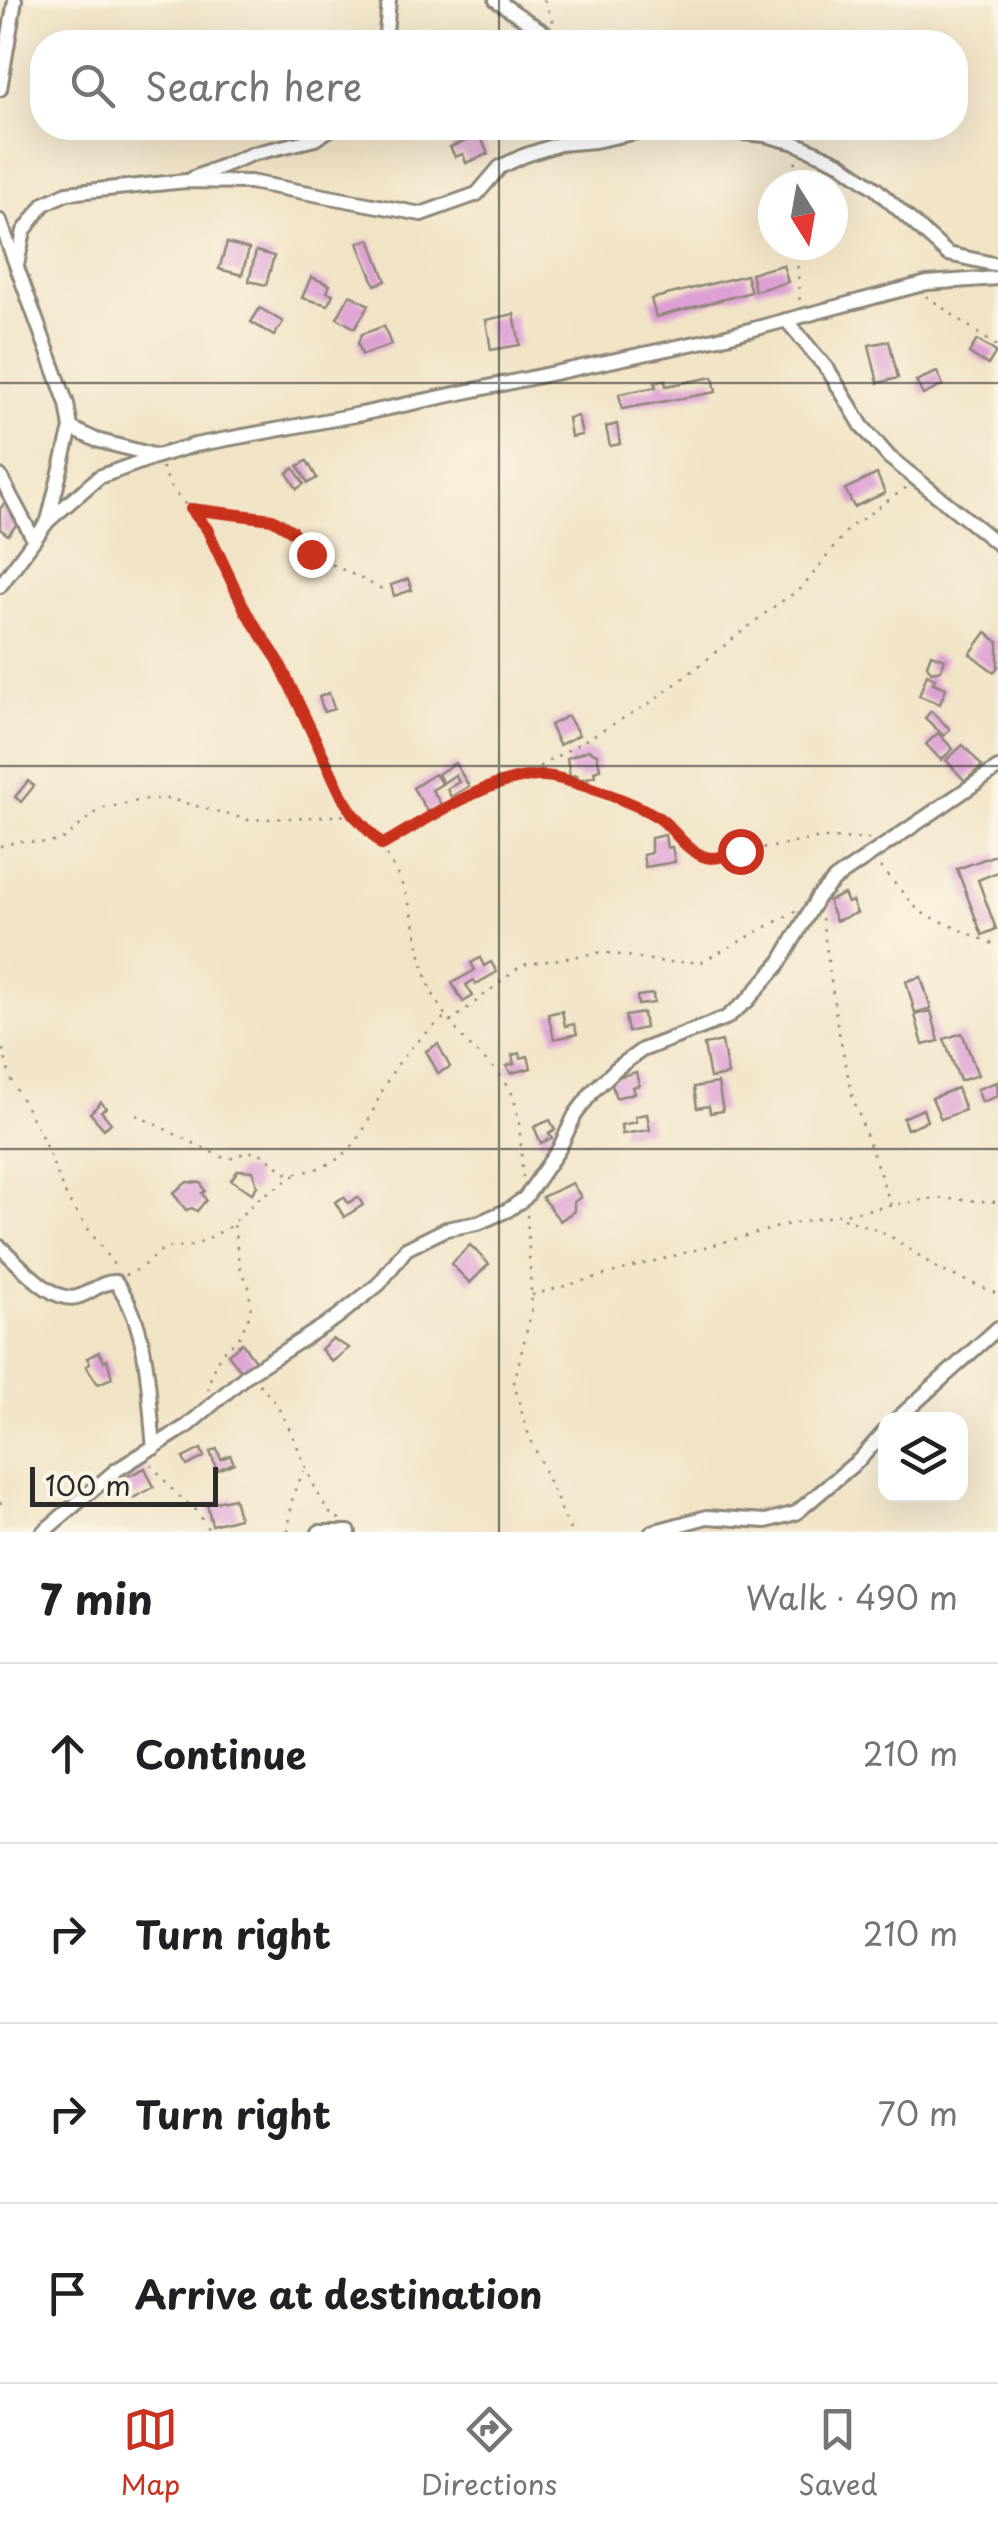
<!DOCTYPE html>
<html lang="en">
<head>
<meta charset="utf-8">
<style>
	body { margin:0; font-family:"Playpen Sans",sans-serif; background:#f6f6f6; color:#202124 }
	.controls { position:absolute; right:30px; bottom:30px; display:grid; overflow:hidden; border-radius:20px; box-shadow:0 10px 40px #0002 }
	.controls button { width:90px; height:90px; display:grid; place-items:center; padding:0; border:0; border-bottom:2px solid #e0e0e0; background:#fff; color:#202124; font:50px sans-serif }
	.compass { position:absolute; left:758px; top:170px; width:90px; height:90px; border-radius:50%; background:#fff; box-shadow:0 10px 40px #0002; rotate:169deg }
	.scale { position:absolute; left:30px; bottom:25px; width:188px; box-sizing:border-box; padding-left:10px; border:5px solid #2b2b2b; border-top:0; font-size:28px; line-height:35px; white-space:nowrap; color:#2b2b2b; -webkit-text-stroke:8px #fcf5e5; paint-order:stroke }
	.stop { position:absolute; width:30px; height:30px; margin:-22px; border:8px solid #c8321e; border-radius:50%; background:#fff }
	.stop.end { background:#c8321e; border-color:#fff; box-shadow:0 2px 10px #0008 }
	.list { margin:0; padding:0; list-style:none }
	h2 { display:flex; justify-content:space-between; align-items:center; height:130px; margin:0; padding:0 40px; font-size:42px }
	h2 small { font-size:32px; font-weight:400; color:#757577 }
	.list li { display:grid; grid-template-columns:65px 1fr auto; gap:30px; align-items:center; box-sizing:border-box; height:180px; padding:0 40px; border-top:2px solid #e0e0e0 }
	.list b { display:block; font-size:38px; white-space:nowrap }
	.list em { font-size:32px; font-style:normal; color:#757577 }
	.icon { flex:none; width:55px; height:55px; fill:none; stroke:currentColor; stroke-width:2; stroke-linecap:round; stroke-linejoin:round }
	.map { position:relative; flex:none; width:998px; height:1532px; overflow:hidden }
	.search { position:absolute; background:#fff; box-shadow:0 10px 40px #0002; left:30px; right:30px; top:30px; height:110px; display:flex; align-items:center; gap:25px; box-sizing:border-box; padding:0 35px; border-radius:40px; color:#757577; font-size:38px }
	.sheet { height:850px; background:#fff }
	nav { display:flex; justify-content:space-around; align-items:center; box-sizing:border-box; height:140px; border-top:2px solid #e0e0e0; background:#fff; font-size:28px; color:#757577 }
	nav a { display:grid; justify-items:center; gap:5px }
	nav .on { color:#c8321e }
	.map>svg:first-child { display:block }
</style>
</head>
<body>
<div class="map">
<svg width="998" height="1532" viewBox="0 0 998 1532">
	<rect width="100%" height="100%" fill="#fcf5e5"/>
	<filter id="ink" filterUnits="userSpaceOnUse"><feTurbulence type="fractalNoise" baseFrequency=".01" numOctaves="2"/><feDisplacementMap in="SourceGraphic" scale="20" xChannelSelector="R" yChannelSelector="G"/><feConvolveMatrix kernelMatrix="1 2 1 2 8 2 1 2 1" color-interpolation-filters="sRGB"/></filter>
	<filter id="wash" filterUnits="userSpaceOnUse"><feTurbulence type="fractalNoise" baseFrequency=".0048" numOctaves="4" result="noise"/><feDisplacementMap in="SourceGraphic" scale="40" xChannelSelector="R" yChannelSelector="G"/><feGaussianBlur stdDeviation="2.25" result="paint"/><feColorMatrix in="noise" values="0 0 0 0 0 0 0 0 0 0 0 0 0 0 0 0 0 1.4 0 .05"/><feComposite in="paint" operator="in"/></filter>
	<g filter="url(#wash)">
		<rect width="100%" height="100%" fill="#f1e3c6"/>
		<g id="blocks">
			<g fill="#dd9fd4">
				<rect x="491" y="30" width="23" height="11"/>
				<path d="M480 135 488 154 466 163 463 154 455 157 450 147Z"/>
				<path d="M370 239 386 281 375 285 358 243Z"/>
				<path d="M227 243 249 249 242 275 219 269Z"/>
				<path d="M256 251 274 256 266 285 249 281Z"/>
				<path d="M783 265 788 282 755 291 751 273Z"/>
				<path d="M746 275 751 292 656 317 651 299Z"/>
				<path d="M311 277 330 285 327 292 333 294 328 305 302 298Z"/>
				<path d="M350 295 369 305 355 328 337 318Z"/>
				<path d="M260 308 283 322 274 336 251 322Z"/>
				<path d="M514 314 520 345 491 350 486 320Z"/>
				<path d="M384 326 391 345 362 355 358 343 362 334Z"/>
				<path d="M977 340 996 352 988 365 969 353Z"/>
				<path d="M889 341 898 378 878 383 869 345Z"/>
				<path d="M937 372 943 385 923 395 916 381Z"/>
				<path d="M713 377 716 392 622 409 619 394 656 387 655 382 665 380 666 386Z"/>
				<path d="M578 416 582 435 571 437 568 418Z"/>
				<path d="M617 424 620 444 610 446 606 427Z"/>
				<path d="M307 461 317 478 308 483 298 466Z"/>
				<path d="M294 468 304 484 297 489 287 473Z"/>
				<path d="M877 474 885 493 854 507 845 489Z"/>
				<path d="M6 501 21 519 8 535 0 529V509Z"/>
				<path d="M408 579 412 590 394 596 391 585Z"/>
				<path d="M986 632 998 642V667L994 672 970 654Z"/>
				<path d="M931 654 945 659 941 670 931 672 927 665Z"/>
				<path d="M927 674 935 678 933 683 946 688 940 704 919 696Z"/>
				<path d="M329 693 334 709 324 712 319 697Z"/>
				<path d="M931 711 950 729 944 736 925 718Z"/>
				<path d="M568 716 579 735 559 745 550 725Z"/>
				<path d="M938 733 953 749 941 760 926 744Z"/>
				<path d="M963 745 982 766 965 781 946 760Z"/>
				<path d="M588 750 597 754 600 769 594 771 595 776 579 780 577 775 570 776 567 758Z"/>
				<path d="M455 763 469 786 451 797 447 789 459 782 455 775 443 783 438 774Z"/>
				<path d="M435 774 442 784 432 790 441 804 428 812 413 788Z"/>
				<path d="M28 781 34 786 21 802 15 797Z"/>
				<path d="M665 835 667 848 672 847 675 862 645 867 643 855 651 853V838Z"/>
				<path d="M998 854V872L978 880 996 929 982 935 957 869Z"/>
				<path d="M844 894 848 903 852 901 857 913 836 921 828 901Z"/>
				<path d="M480 958 484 966 491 962 497 972 476 984 474 980 466 985 473 996 463 1002 452 983 475 970 471 963Z"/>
				<path d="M921 977 931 1008 915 1013 906 981Z"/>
				<path d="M653 994 654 1003 638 1005 637 996Z"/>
				<path d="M562 1011 565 1026 574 1024 577 1034 554 1039 548 1014Z"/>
				<path d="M931 1011 939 1041 923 1045 915 1015Z"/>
				<path d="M643 1013 645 1028 628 1032 625 1016Z"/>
				<path d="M962 1033 978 1075 960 1081 944 1039Z"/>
				<path d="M722 1041 728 1075 710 1078 704 1045Z"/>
				<path d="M438 1044 450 1067 438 1073 426 1051Z"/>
				<path d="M520 1053 521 1058 528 1056 531 1068 511 1073 506 1066 514 1064 512 1055Z"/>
				<path d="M636 1072 639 1085 632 1087 634 1093 616 1098 610 1079Z"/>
				<path d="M997 1082 998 1096 982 1102 977 1089Z"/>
				<path d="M718 1083 723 1111 710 1113 709 1106 697 1108 694 1087Z"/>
				<path d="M957 1088 965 1110 941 1119 932 1098Z"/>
				<path d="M101 1102 106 1108 101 1111 111 1123 104 1129 90 1113Z"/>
				<path d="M923 1109 927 1121 907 1129 903 1118Z"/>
				<path d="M647 1114 650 1130 622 1134 621 1125 636 1122 635 1116Z"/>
				<path d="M550 1120 555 1130 549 1133 552 1138 541 1143 534 1127Z"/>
				<path d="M238 1170 253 1171 257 1186 252 1193 231 1180Z"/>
				<path d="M187 1182 201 1183 205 1191 202 1193 206 1200 197 1211 192 1208 186 1210 173 1193Z"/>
				<path d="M572 1183 581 1197 574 1202V1211L560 1221 542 1197Z"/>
				<path d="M344 1197 348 1203 358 1197 363 1205 344 1217 335 1202Z"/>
				<path d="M470 1245 489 1264 470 1283 451 1264Z"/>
				<path d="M332 1339 349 1348 332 1362 321 1349Z"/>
				<path d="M242 1343 256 1362 242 1372 228 1354Z"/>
				<path d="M99 1352 104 1361 107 1359 112 1378 98 1384 86 1366 90 1363 87 1358Z"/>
				<path d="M201 1449 204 1457 187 1466 183 1458Z"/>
				<path d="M217 1449 221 1459 230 1455 234 1463 217 1470 210 1452Z"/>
				<path d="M145 1468 154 1487 131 1499 122 1479Z"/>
				<path d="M234 1498 239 1518 212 1525 207 1504Z"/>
			</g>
		</g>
	</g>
	<g filter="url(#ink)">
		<use href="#blocks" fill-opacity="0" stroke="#8e8778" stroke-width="2.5"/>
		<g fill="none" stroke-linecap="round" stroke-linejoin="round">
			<g stroke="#8e8778" stroke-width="18">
				<g id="minor">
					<path d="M496 0 558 42"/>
					<path d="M381 42 386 33 389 0"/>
					<path d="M0 89 15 0"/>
					<path d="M688 128 765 135 795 143 840 163 876 189 948 254 998 265"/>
					<path d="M193 178 252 154 315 139 332 128"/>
					<path d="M0 221 67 404 71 428 48 521"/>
					<path d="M17 265 24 231 44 204 67 193 186 181 250 182 421 214 477 194 500 167 523 156 559 144 595 141 656 128"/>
					<path d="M786 320 829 371 862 426 889 457 998 544"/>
					<path d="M71 428 96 440 157 456"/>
					<path d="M0 476 33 538"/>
					<path d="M0 586 48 521 99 477 157 456 195 445 361 414 719 338 927 283 998 278"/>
					<path d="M0 1247C18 1262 54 1307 80 1296 93 1291 103 1281 116 1282 150 1329 148 1393 154 1448"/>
					<path d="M896 1420 998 1328"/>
					<path d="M43 1532 115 1471 187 1426 248 1374 336 1318 379 1284 406 1249 446 1229 478 1223 508 1210 525 1198 559 1149 575 1115 593 1091 617 1068 642 1050 726 1018 747 1001 779 964 818 897 835 879 998 768"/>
					<path d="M319 1532H349"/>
					<path d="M652 1532 707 1517 766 1521 796 1513 860 1459 886 1430"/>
				</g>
			</g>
			<g stroke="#8e8778" stroke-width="2.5" stroke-dasharray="2.5 8" stroke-linecap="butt">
				<path d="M544 0 554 23"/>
				<path d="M794 185 796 157"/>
				<path d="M796 245 800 305"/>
				<path d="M926 296 998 347"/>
				<path d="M162 467 172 489 207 529 217 548 246 612 278 660 341 795C364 832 392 853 407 897 419 930 419 968 436 1000 445 1017 459 1034 472 1048 486 1063 504 1074 512 1094 522 1121 520 1150 523 1177"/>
				<path d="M192 509 273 519 292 531 311 554 382 589"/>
				<path d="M521 777 650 703 677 683 776 605 802 588 849 528 907 487"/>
				<path d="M382 845C424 821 493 774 542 776 572 776 623 799 650 813 673 825 686 849 711 858L821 838 873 839"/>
				<path d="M0 846 21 841 50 843 65 838 100 809 148 799H170L249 820 352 815"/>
				<path d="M880 867 920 912 998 946"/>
				<path d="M822 918 837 1023 852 1095 891 1205"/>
				<path d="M450 1022 522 965 603 952 663 962H701L796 911"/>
				<path d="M0 1039 11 1080 41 1135 68 1200 118 1271"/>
				<path d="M136 1115 228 1160C260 1144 261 1154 286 1173 299 1174 312 1171 324 1166 369 1148 370 1103 396 1067 409 1048 427 1032 445 1017"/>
				<path d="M527 1215 532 1309 514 1383 526 1428 571 1532"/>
				<path d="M843 1218 887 1234 940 1270 998 1294"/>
				<path d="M125 1275 139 1269 164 1248 191 1246 211 1237 229 1227 258 1199 300 1172"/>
				<path d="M532 1295 793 1223 934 1198 998 1202"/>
				<path d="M259 1384C297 1421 301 1476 333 1517L341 1519"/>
				<path d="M208 1390 212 1372 221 1353 239 1338 251 1312 249 1287 239 1264 234 1224"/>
				<path d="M151 1464 176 1494 197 1511 210 1532"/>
				<path d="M0 1504 2 1500"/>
				<path d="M288 1532 293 1494 304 1471"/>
			</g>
			<use href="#minor" stroke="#fff" stroke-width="12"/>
		</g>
	</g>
	<g fill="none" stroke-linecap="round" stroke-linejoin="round" filter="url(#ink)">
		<path stroke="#c8321e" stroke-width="12" d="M311 554 292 531 272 519 191 509 207 529 246 612 278 660 342 796 353 814 382 845C426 820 490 775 542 776 565 776 645 806 663 821 677 833 690 856 711 858 720 858 732 854 740 851"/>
	</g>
	<path fill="none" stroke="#2b2b2b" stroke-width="2.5" stroke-opacity="0.55" d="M499 0V42M499 128V1532M0 383H998M0 766H998M0 1149H998"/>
</svg>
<div class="controls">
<button><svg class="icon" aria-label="layers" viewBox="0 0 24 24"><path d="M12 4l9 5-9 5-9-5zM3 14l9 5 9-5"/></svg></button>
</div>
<svg class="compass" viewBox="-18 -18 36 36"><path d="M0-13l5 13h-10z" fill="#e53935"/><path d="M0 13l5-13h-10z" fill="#757577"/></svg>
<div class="scale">100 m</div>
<div class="stop" style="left:740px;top:851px"></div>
<div class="stop end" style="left:311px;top:554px"></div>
<div class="search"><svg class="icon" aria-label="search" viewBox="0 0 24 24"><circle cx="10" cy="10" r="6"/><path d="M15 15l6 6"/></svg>Search here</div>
</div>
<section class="sheet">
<h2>7 min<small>Walk · 490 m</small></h2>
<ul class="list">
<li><svg class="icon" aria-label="ahead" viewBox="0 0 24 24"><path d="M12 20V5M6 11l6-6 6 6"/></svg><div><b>Continue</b></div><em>210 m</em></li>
<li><svg class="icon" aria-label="right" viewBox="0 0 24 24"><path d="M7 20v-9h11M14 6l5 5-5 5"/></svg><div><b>Turn right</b></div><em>210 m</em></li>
<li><svg class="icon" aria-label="right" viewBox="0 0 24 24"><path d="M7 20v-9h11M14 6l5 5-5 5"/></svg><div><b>Turn right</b></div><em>70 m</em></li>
<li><svg class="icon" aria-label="arrive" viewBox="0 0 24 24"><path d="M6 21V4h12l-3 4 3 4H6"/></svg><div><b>Arrive at destination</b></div></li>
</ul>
</section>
<nav>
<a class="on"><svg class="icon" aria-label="map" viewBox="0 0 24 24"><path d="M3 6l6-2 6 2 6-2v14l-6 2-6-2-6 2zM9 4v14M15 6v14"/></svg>Map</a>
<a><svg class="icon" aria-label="directions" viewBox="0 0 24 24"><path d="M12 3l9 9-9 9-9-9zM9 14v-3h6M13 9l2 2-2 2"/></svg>Directions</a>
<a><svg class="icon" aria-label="saved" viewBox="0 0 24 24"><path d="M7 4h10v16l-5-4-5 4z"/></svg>Saved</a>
</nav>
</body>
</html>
